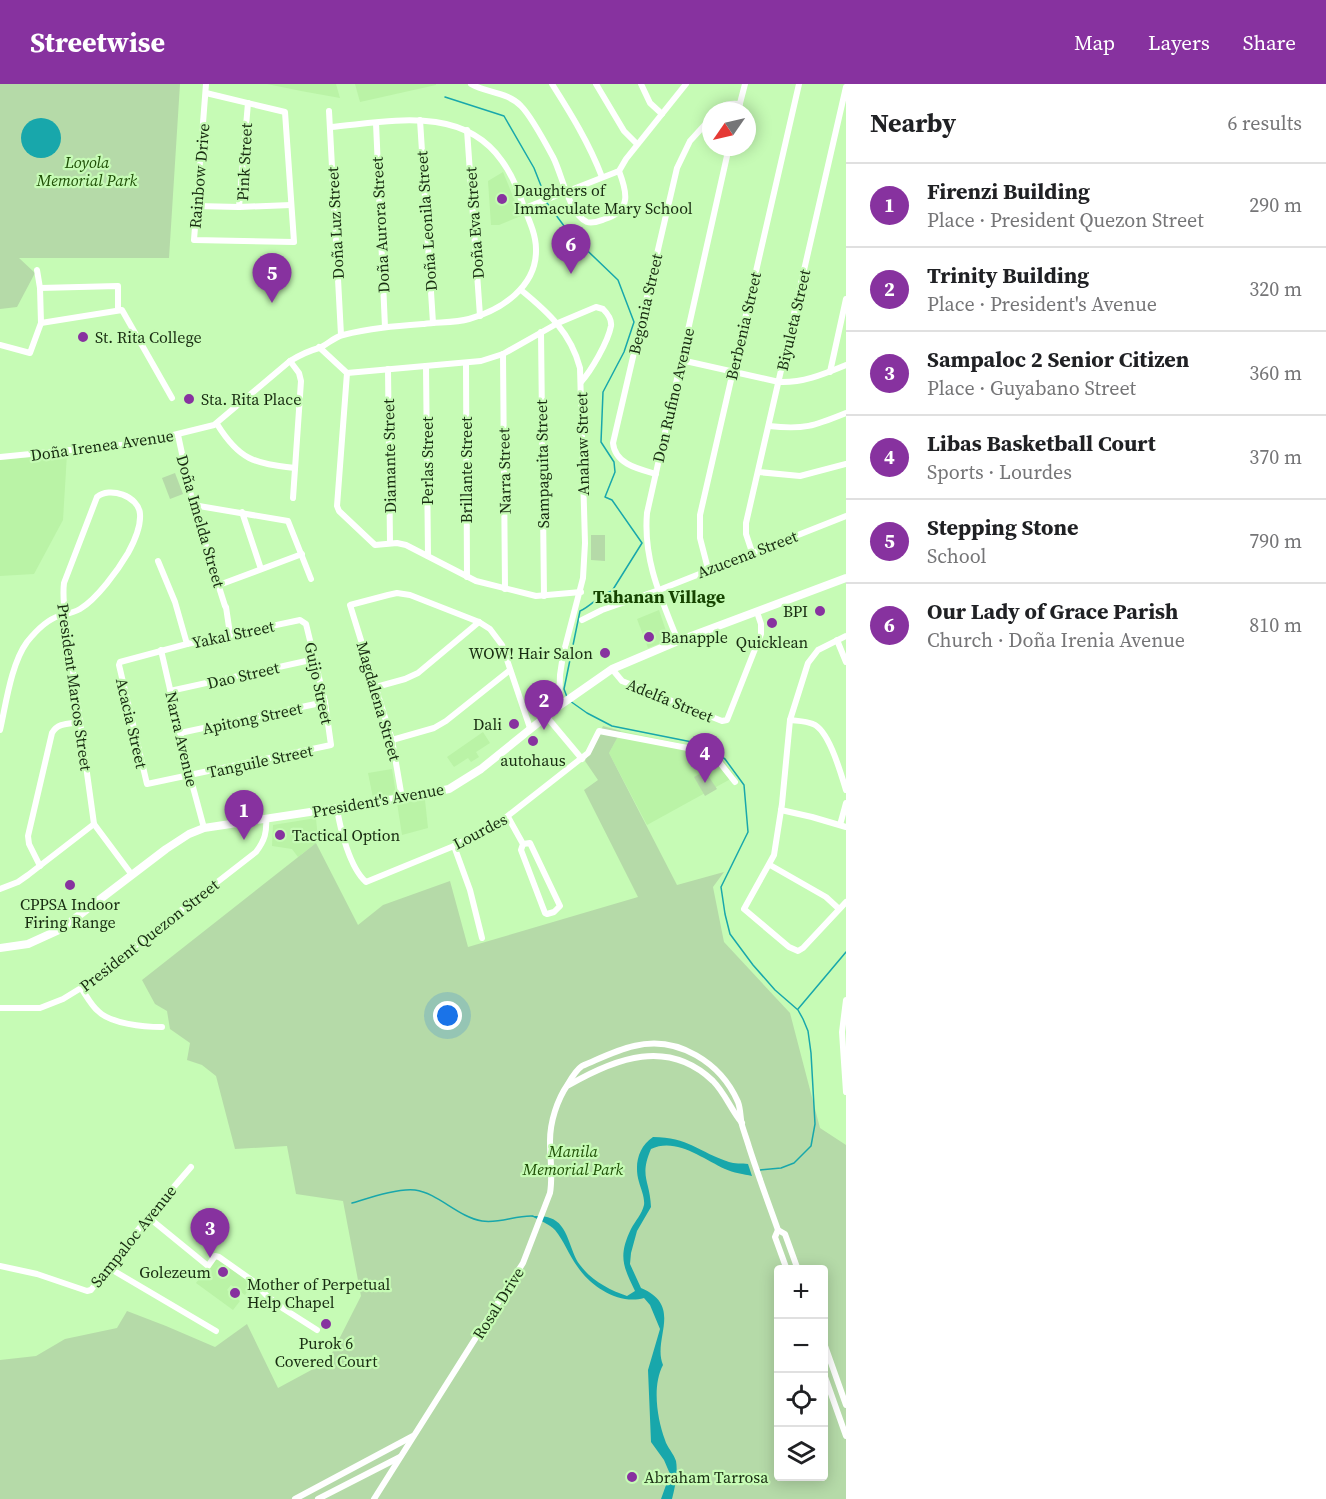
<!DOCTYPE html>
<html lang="en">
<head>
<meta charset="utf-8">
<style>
	body { margin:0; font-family:"Source Serif 4",serif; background:#f6f6f6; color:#202124 }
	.controls { position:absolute; right:18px; bottom:18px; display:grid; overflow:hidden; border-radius:6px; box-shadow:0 3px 15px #0003 }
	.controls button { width:54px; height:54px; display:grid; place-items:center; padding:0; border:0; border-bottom:2px solid #e0e0e0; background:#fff; color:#202124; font:30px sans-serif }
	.compass { position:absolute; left:702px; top:18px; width:54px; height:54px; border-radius:50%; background:#fff; box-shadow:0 3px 15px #0003; rotate:236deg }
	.you { position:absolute; left:448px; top:932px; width:21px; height:21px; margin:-15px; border:4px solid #fff; border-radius:50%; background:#1a73e8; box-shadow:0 0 0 9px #1a73e833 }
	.badge { display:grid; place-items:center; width:39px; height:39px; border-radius:50%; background:#87329f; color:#fff; font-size:20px; font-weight:700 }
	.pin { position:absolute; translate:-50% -50px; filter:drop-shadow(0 2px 3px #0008) }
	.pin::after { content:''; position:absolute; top:32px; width:21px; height:18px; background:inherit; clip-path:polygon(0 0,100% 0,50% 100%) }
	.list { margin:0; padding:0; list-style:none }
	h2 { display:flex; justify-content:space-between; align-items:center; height:78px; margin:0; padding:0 24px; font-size:26px }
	h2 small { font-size:20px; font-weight:400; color:#757577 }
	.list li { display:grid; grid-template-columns:39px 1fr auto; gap:18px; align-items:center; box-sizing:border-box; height:84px; padding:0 24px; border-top:2px solid #e0e0e0 }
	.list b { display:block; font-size:22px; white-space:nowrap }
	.list p { margin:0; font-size:20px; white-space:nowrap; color:#757577 }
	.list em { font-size:20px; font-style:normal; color:#757577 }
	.icon { flex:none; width:33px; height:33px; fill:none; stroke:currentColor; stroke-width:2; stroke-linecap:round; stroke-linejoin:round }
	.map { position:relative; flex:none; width:846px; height:1415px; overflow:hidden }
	header { display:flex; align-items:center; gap:36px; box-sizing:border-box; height:84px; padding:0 30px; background:#87329f; color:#fff }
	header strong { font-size:28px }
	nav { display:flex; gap:33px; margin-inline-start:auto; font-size:21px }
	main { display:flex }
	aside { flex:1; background:#fff }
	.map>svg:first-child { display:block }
</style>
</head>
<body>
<header>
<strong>Streetwise</strong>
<nav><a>Map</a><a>Layers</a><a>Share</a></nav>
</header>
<main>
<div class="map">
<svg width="846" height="1415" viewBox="0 0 846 1415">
	<rect width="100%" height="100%" fill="#c6fbb5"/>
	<g fill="#baf3a6">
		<path d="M267 0H336L340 14 301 7Z"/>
		<path d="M355 0H436V1L360 18Z"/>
		<path d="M503 88 521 132 499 141H491L488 97Z"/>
		<path d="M67 370 63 436 34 490 0 492V376Z"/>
		<path d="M659 526 669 556 648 564 637 535Z"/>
		<path d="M621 647 683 660 723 676 736 692 647 741 609 669Z"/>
		<path d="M483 648 490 659 476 668 479 673 471 678 468 674 454 683 447 673Z"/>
		<path d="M392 685 396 710 373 714 368 689Z"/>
		<path d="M425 716 428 744 402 751 397 719Z"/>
		<path d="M316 734 318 756 316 759 298 773 292 765 272 762 273 741Z"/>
		<path d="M216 1174 252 1200 245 1211 231 1201 227 1206 240 1217 233 1226 196 1199Z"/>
	</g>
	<g fill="#b5daa8" fill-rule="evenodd">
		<path d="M0 0H180L169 174H19L35 189 17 223 0 225Z"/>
		<path d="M175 389 183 410 170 415 162 394Z"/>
		<path d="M591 451H605V477L591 476Z"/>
		<path d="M603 642 621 647 609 669 677 801 724 788 713 803 724 858 790 929 820 1044 846 1061V1415H0V1276L36 1272 65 1255 117 1244 127 1227 166 1242 215 1263 247 1240 278 1304 328 1277 361 1212 343 1117 296 1110 287 1062 235 1065 216 992 202 981 187 976 190 959 170 945 167 927 155 920 142 896 316 759 358 841 383 821 450 797 468 863 638 813 584 706 598 696 585 677ZM778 1186H824V1392H778Z"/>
		<path d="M705 687 717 705 705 712 694 693Z"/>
	</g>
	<g fill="#18a7ab">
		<circle cx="41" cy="54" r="20"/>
		<path d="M653 1053C688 1053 699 1068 729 1078 734 1080 742 1079 748 1080L752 1092C744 1090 733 1089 725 1085 703 1075 676 1053 651 1065 639 1093 650 1096 651 1123L637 1147 631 1169 630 1180 641 1204C684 1222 652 1255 663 1281 652 1302 657 1334 665 1356 667 1363 674 1370 676 1377 678 1387 675 1405 672 1415H661L670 1390 664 1376 651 1358 648 1286 660 1245 650 1221 644 1214C619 1221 591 1203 577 1182 569 1171 564 1157 555 1146 549 1140 539 1136 531 1132 537 1132 545 1132 550 1134 569 1140 569 1167 580 1181 591 1196 609 1206 627 1212L635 1207C623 1182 618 1172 631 1145 635 1137 642 1130 644 1121 645 1114 641 1105 639 1098 634 1081 638 1063 653 1053Z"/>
	</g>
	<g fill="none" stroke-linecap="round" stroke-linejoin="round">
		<g stroke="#18a7ab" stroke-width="1.5">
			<path d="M445 13 504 32 534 84 545 112"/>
			<path d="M547 119 570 150 618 196 634 238 624 268 603 308 601 358 614 378 615 388 605 413 612 416 642 459 612 507C598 511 593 521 580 527L564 605 567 613"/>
			<path d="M570 617 587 629 612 642 702 660 725 675 744 701 748 748 721 803 725 830 730 850 753 881 775 906 798 926 803 935 808 947 811 969 815 1040 811 1062 794 1079 781 1084 760 1086"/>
			<path d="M798 925 846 868"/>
			<path d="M352 1119C369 1114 398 1104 415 1106 438 1109 458 1133 482 1137 499 1140 516 1131 533 1132"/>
		</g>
		<g stroke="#fff" stroke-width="6">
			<path d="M471 0C486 9 508 8 521 22 531 32 546 60 553 73 562 90 569 130 587 138 593 140 599 137 605 135 632 126 627 108 619 87"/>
			<path d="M552 0C571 30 589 59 602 93"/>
			<path d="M596 0 624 47 637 60"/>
			<path d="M641 0 650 19 662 30"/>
			<path d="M206 9 285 28 294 158 194 156 206 0"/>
			<path d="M329 27 341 251"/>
			<path d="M717 27C724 20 730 19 740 20"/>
			<path d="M738 27 745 0"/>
			<path d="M420 36 433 239"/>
			<path d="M376 39 385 243"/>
			<path d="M467 46 480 232"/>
			<path d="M197 122 239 123 291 121"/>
			<path d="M239 123 248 19"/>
			<path d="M525 124 619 87 626 75 686 0"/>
			<path d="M40 204 118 202V226"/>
			<path d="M521 206C548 228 571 249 580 284L585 459 583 494 563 571 560 591 559 622"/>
			<path d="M41 239 122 226 172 314"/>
			<path d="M541 248 544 512"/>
			<path d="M0 261 30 269 41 239 40 204 37 186"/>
			<path d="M319 263 347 289 337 422 339 427 375 461 397 459 406 461 476 497 536 512 581 508"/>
			<path d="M503 270 505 505"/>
			<path d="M681 276 779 298C803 299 824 290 846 281"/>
			<path d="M290 277 299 289 301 297 293 414"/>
			<path d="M466 279 467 493"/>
			<path d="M426 282 428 472"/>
			<path d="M388 285 390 459"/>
			<path d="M830 288 846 215"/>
			<path d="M347 289 481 277 503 270 558 239 596 223 603 225C608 230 612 235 611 242 608 258 591 287 581 298"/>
			<path d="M217 340C240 377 254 379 295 384"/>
			<path d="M769 342C804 346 814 342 846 329"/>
			<path d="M178 351 193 421 225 522"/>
			<path d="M0 373 141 359 214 341 290 277C300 271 308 267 319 264 327 261 334 253 343 251 369 244 397 242 424 240 438 238 455 239 469 235 501 226 537 203 536 165 536 152 530 138 525 126 519 109 513 92 502 77 462 20 389 38 330 43"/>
			<path d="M758 388 800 392 846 380"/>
			<path d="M656 390C638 385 615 380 613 359L677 84 690 57 711 34"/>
			<path d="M193 421 288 437 311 495"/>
			<path d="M242 428 261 485"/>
			<path d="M752 468 746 450V439L846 3"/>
			<path d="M158 477 175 518 187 560"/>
			<path d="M708 485 700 454V431L799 0"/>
			<path d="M219 501 302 470"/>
			<path d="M226 523 230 550"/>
			<path d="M300 536 306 540 325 618 331 661 147 700 119 581 120 578 187 560Z"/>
			<path d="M582 536 602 526 659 506 846 432"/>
			<path d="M846 552 818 566 808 579 790 636 782 720 774 771 744 825 789 863 798 867 803 864 846 818"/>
			<path d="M837 556 846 578"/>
			<path d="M678 557C661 514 643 476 647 429L729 63"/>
			<path d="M161 566 190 692 204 744"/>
			<path d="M612 585 622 597 722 637 727 636 761 550V540L757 528"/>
			<path d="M376 603 405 595 418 589 479 538"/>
			<path d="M170 607 315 575"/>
			<path d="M546 632 582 675"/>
			<path d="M790 636C798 637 806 637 813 640 829 646 841 690 846 706"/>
			<path d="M0 646C6 620 11 580 27 558 35 548 46 536 59 532 66 530 73 529 80 525 97 515 118 486 128 469 134 458 141 443 140 430 139 412 109 402 97 413L64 499C62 515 65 529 67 544L94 740 132 791"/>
			<path d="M180 649 325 618"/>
			<path d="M392 656 434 644 446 637 510 586"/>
			<path d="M402 714 392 656 350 521 388 511 397 509 410 511 479 538 490 545 502 561 530 644"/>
			<path d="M337 724C340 745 350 784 366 798L454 762 500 738 588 669 599 647 698 666 720 679 735 698"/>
			<path d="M781 726 812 733 846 743"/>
			<path d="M508 733 523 760 521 766 545 829 547 830 554 828 560 822 530 759 523 760"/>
			<path d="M840 741 846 719"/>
			<path d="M454 762 470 806 482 854"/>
			<path d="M770 781 826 813 838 824"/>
			<path d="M40 782 29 760 28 752 52 649C58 638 70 640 81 638"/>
			<path d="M0 805 18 798 28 791 94 740"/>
			<path d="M81 904C86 911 91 921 98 927 111 940 144 943 162 943"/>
			<path d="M846 916 842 948 846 1008"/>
			<path d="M0 924H40L63 915 81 904 256 768C265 756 267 748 266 734"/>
			<path d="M569 1001C616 974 668 954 713 997 725 1009 731 1026 742 1039"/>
			<path d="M148 1133 208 1182 215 1172 219 1173 253 1197 267 1212 284 1225 317 1246"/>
			<path d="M778 1146 775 1153 787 1186"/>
			<path d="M0 1182 37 1190 87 1207 91 1206 148 1133 191 1083"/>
			<path d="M109 1184 216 1247"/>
			<path d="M824 1259 846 1321"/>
			<path d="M824 1290 846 1352"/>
			<path d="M295 1415 413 1352"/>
			<path d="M318 1415 400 1373"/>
			<path d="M374 1415 523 1179 550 1109C553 1092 550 1075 550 1057 550 1038 557 1016 568 1000 572 993 576 986 582 982 599 975 616 966 634 962 678 951 721 979 738 1018 741 1026 740 1034 742 1041 744 1048 747 1056 749 1063 758 1091 768 1118 778 1146L785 1150 798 1186"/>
		</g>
		<path stroke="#fff" stroke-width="8" d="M0 864 28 860 61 845 166 765 189 750 204 744 402 714 449 705 481 685 559 622 612 585 678 557 846 494"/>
	</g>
	<g fill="#87329f" stroke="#c6fbb5" stroke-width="2">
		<circle cx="502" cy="115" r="6"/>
		<circle cx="83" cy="253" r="6"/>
		<circle cx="189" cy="315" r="6"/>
		<circle cx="820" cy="527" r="6"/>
		<circle cx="772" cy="539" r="6"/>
		<circle cx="649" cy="553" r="6"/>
		<circle cx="605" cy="569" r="6"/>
		<circle cx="514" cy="640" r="6"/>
		<circle cx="533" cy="657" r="6"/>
		<circle cx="280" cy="751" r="6"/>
		<circle cx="70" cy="801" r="6"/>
		<circle cx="223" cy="1188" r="6"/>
		<circle cx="235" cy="1209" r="6"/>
		<circle cx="326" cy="1240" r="6"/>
		<circle cx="632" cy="1393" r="6"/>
	</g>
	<g text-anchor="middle" stroke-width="4.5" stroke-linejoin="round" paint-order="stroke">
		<g font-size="16" font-style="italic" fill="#1e4e05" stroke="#c6fbb5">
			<text x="87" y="84">Loyola<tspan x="87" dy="18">Memorial Park</tspan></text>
			<text x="573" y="1073">Manila<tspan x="573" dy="18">Memorial Park</tspan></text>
		</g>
		<g font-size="16" fill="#182c11" stroke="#c6fbb5">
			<text transform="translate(244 78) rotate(-87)" y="6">Pink Street</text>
			<text transform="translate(199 92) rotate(-85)" y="6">Rainbow Drive</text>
			<text transform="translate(426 137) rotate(-94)" y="6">Doña Leonila Street</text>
			<text transform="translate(335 139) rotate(-93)" y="6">Doña Luz Street</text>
			<text transform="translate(474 139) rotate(-94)" y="6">Doña Eva Street</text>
			<text transform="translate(380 141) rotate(-93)" y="6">Doña Aurora Street</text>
			<text transform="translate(645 220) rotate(-77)" y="6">Begonia Street</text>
			<text transform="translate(793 236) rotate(-77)" y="6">Biyuleta Street</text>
			<text transform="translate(743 242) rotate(-77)" y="6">Berbenia Street</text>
			<text transform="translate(673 311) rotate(-77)" y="6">Don Rufino Avenue</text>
			<text transform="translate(582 360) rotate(-91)" y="6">Anahaw Street</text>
			<text transform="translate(102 361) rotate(-8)" y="6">Doña Irenea Avenue</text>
			<text transform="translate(389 372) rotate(-91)" y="6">Diamante Street</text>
			<text transform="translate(427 377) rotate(-90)" y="6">Perlas Street</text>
			<text transform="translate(542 380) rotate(-91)" y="6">Sampaguita Street</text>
			<text transform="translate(466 386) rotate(-90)" y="6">Brillante Street</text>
			<text transform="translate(504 387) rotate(-91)" y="6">Narra Street</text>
			<text transform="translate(201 437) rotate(74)" y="6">Doña Imelda Street</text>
			<text transform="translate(747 470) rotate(-21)" y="6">Azucena Street</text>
			<text transform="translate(233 550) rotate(-12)" y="6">Yakal Street</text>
			<text transform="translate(243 591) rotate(-13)" y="6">Dao Street</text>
			<text transform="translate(319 599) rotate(78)" y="6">Guijo Street</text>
			<text transform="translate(75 603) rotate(82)" y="6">President Marcos Street</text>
			<text transform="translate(670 616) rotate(22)" y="6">Adelfa Street</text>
			<text transform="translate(379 617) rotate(74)" y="6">Magdalena Street</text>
			<text transform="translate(252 634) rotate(-12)" y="6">Apitong Street</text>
			<text transform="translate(132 639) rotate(77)" y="6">Acacia Street</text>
			<text transform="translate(182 655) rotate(77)" y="6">Narra Avenue</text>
			<text transform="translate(260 677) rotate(-12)" y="6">Tanguile Street</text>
			<text transform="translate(378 716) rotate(-10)" y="6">President's Avenue</text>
			<text transform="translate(480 747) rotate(-28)" y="6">Lourdes</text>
			<text transform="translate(149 851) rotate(-38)" y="6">President Quezon Street</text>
			<text transform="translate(133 1152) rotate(-51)" y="6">Sampaloc Avenue</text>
			<text transform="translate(498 1219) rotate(-58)" y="6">Rosal Drive</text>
		</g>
		<g font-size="16" fill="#182c11" stroke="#c6fbb5" text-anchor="start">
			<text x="514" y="112">Daughters of<tspan x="514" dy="18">Immaculate Mary School</tspan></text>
			<text x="95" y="259">St. Rita College</text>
			<text x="201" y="321">Sta. Rita Place</text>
			<text x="808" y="533" text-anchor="end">BPI</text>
			<text x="661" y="559">Banapple</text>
			<text x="772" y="564" text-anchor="middle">Quicklean</text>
			<text x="593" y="575" text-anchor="end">WOW! Hair Salon</text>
			<text x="502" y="646" text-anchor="end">Dali</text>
			<text x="533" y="682" text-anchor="middle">autohaus</text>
			<text x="292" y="757">Tactical Option</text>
			<text x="70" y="826" text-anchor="middle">CPPSA Indoor<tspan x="70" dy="18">Firing Range</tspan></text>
			<text x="211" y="1194" text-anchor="end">Golezeum</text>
			<text x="247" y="1206">Mother of Perpetual<tspan x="247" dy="18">Help Chapel</tspan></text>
			<text x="326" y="1265" text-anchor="middle">Purok 6<tspan x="326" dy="18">Covered Court</tspan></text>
			<text x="644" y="1399">Abraham Tarrosa</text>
		</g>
		<g font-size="18" font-weight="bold" fill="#154300" stroke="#c6fbb5">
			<text x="659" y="519">Tahanan Village</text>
		</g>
	</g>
</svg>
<div class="controls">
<button>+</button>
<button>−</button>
<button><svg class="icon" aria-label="locate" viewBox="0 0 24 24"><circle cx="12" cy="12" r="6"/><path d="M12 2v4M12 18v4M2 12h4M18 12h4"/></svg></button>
<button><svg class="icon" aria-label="layers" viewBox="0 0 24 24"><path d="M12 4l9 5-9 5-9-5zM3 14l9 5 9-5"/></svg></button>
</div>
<svg class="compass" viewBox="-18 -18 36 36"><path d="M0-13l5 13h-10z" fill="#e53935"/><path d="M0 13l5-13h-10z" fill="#757577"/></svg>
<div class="you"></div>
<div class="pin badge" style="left:244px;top:756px">1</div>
<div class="pin badge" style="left:544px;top:646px">2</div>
<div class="pin badge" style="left:210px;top:1174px">3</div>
<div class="pin badge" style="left:705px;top:699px">4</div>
<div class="pin badge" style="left:272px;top:219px">5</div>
<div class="pin badge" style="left:571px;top:190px">6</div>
</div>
<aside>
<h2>Nearby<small>6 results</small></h2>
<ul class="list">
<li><span class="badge">1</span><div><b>Firenzi Building</b><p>Place · President Quezon Street</p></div><em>290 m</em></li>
<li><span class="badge">2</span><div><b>Trinity Building</b><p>Place · President's Avenue</p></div><em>320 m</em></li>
<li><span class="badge">3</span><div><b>Sampaloc 2 Senior Citizen</b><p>Place · Guyabano Street</p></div><em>360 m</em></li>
<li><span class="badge">4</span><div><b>Libas Basketball Court</b><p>Sports · Lourdes</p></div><em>370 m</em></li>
<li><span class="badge">5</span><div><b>Stepping Stone</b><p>School</p></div><em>790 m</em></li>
<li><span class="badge">6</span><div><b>Our Lady of Grace Parish</b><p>Church · Doña Irenia Avenue</p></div><em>810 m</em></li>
</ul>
</aside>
</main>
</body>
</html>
